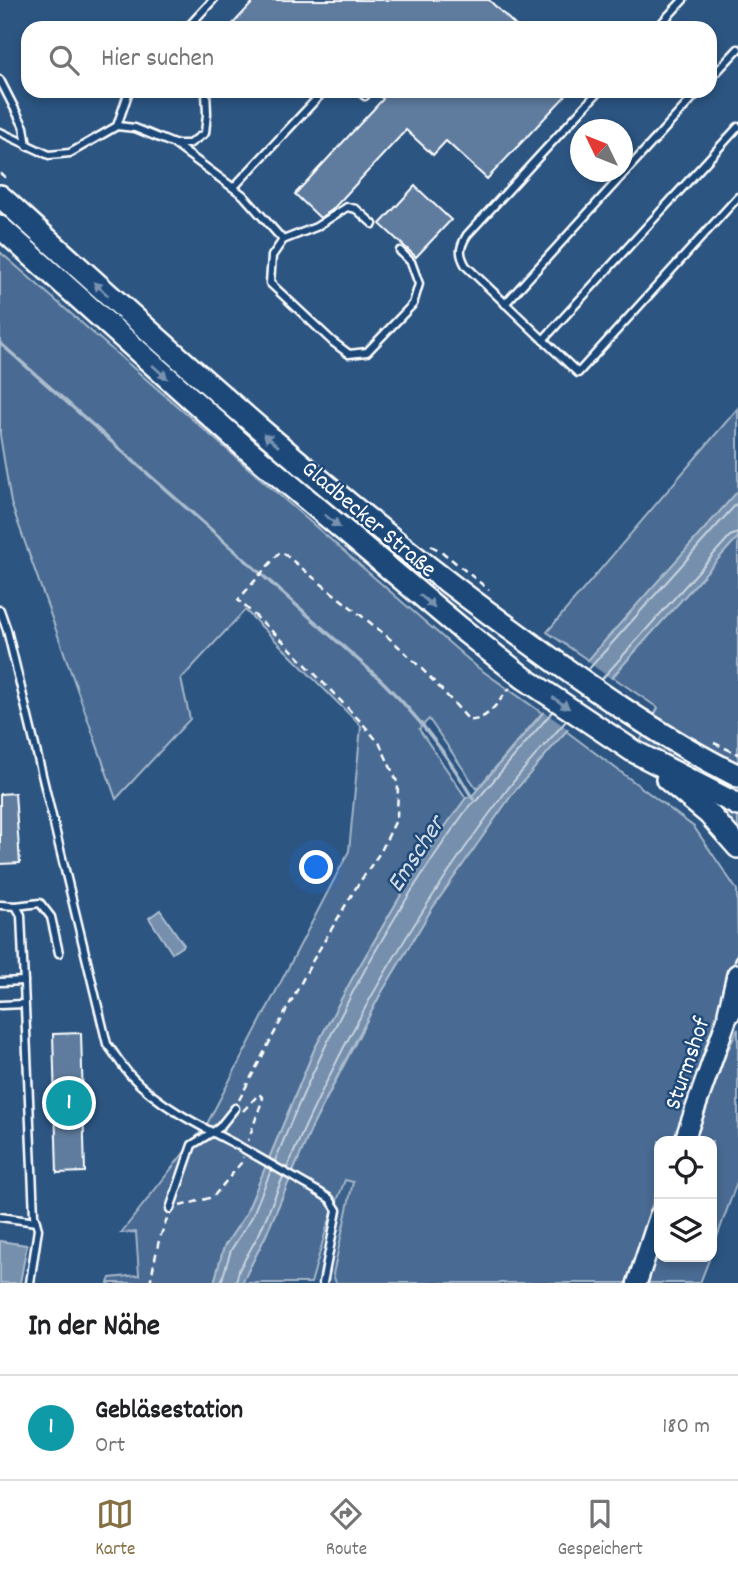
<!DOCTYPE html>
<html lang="de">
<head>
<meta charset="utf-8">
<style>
	body { margin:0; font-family:Dekko,sans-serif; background:#f6f6f6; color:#202124 }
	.controls { position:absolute; right:21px; bottom:21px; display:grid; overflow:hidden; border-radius:14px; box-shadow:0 4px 10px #0003 }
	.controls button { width:63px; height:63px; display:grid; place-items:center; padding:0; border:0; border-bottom:2px solid #e0e0e0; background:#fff; color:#202124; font:35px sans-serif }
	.compass { position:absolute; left:570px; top:119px; width:63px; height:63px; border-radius:50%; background:#fff; box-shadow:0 4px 10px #0003; rotate:313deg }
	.you { position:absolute; left:317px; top:868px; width:24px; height:24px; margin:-18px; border:5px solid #fff; border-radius:50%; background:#1a73e8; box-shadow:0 0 0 10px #1a73e833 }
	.badge { display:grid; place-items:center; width:46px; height:46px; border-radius:50%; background:#847042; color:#fff; font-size:23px; font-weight:700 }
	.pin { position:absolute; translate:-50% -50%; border:4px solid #fff; box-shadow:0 2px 7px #0006 }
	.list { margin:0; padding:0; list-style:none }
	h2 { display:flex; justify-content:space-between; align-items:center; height:91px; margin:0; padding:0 28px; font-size:30px }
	h2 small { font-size:23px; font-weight:400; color:#757577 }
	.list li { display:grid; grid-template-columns:46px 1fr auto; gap:21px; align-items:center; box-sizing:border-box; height:105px; padding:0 28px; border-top:2px solid #e0e0e0 }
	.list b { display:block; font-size:26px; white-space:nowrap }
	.list p { margin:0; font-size:23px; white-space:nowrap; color:#757577 }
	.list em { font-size:23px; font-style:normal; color:#757577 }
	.icon { flex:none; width:38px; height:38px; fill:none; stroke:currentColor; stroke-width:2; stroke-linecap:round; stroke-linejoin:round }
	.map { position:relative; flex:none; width:738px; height:1283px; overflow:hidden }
	.search { position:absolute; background:#fff; box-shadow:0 4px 10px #0003; left:21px; right:21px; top:21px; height:77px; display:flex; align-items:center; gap:18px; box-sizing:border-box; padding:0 24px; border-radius:21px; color:#757577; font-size:26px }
	.sheet { height:196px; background:#fff }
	nav { display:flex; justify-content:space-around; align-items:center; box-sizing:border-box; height:98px; border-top:2px solid #e0e0e0; background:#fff; font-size:19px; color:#757577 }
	nav a { display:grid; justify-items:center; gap:4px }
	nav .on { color:#847042 }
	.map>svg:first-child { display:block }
</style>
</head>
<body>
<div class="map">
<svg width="738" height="1283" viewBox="0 0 738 1283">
	<rect width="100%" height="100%" fill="#2c5582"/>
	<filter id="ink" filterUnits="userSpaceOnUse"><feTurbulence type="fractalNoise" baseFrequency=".0143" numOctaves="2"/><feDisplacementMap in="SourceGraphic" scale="14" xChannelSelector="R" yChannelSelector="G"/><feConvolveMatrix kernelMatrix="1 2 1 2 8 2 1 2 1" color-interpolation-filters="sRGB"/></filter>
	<g filter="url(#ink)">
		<path fill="#3b618b" d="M345 1180 353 1181 333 1274 336 1283H311L327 1227Z"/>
		<g fill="#486b92" stroke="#a4b5c8" stroke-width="2">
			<path d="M0 252 477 667 542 713 477 789 429 719 419 729 466 798 425 854 352 979 314 1050 246 1214 224 1247 214 1283H108L110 1278 139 1275 136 1232 121 1233 208 1122 349 851 361 726 245 610 181 679 190 719 116 799 11 503 0 435Z"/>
			<path d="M738 408V830L720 809 636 749 658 708 547 632Z"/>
			<path d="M566 731 694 827 737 890 738 951 674 1141H659V1184L626 1283H336L333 1274 353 1182 345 1180 327 1227 311 1283H242L266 1235 312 1127 380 995 431 910 513 793Z"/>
			<path d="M738 1029V1179L712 1251V1141H695L726 1054Z"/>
			<path d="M659 1246V1257H710L700 1283H646Z"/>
		</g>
		<g fill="#748fad" stroke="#acbcce" stroke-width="2">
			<path d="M738 491V537L623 665 513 793 431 910 380 995 344 1063 312 1127 266 1235 242 1283H214L224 1247 246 1214 314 1050 352 979 425 854 466 798 472 796 602 644Z"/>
			<path d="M160 910 184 945 172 953 149 918Z"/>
			<path d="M0 1241 27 1245 20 1283H0Z"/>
		</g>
		<path fill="#2c5582" d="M584 659 614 681 571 731 540 709Z"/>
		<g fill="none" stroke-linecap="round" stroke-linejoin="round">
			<g stroke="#c7d2de" stroke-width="2">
				<path d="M588 670 738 502"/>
				<path d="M602 679 730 536 738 533"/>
				<path d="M275 1161C325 1035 390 914 470 805L477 800 552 712"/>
				<path d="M287 1168C344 1033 419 907 507 790 525 766 546 744 566 721"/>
				<path d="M221 1283 231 1250 252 1217 271 1170"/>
				<path d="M236 1283 239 1270 260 1232 283 1177"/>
			</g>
			<path stroke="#acbcce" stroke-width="3.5" d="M0 343 381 680C417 715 448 755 473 799"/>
		</g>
		<g fill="#5e7c9f" stroke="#fff" stroke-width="2">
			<path d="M255 0H489L518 28H229Z"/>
			<path d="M375 91H570L487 179 446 141 433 155 406 130 332 210 320 218 295 194 383 99Z"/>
			<path d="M415 186 451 220 416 257 380 224Z"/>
			<path d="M15 793 20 863 0 864V794Z"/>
			<path d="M81 1033 85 1172 57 1173 53 1034Z"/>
		</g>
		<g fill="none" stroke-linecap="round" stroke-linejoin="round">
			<g stroke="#fff" stroke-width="11">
				<g id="lane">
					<path d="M187 28 213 0"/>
					<path d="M657 28 683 0"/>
					<path d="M710 79 738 49"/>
					<path d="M0 80 24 127 27 146"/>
					<path d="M359 91 365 96"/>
					<path d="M599 91 467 235C459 248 459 254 466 266L578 373 738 197"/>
					<path d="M117 126 135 128 174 144 243 195 283 240 272 256 270 283 333 342 349 354 367 352 413 304 419 284 411 262 400 251"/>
					<path d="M0 132 49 155 70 153 117 126 129 91"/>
					<path d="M176 144H189L205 133 207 114 206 91"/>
					<path d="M234 187 324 91"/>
					<path d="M283 240 316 227 347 207 356 209 373 224"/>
					<path d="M505 304 699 91"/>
					<path d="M543 340 738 127"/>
					<path d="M0 610 7 630 107 1044C115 1054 122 1066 130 1075 159 1106 200 1126 237 1145"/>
					<path d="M0 905 16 906 21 915 34 1215 38 1229 30 1283"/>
					<path d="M16 906 40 903 51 917 59 953"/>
					<path d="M0 982 24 981"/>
					<path d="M0 1005 24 1004"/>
					<path d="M319 1192 330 1199 337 1210 323 1283"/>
					<path d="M170 1209 192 1145 219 1128 235 1108"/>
					<path d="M0 1217 36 1222"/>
				</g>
			</g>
			<g stroke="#fff" stroke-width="23">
				<g id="secondary">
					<path d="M684 1141 729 1013 736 1005"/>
					<path d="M637 1283 659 1216"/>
				</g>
			</g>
			<g stroke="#fff" stroke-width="26">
				<g id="highway">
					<path d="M0 196C166 347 330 498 512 630 584 683 658 736 738 776"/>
					<path d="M0 227 246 448 459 627 524 678 633 751 738 805"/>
					<path d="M667 779 709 814 738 847"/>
					<path d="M729 1013 738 975"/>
				</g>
			</g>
			<g stroke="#fff" stroke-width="2.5" stroke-dasharray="7 5" stroke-linecap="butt">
				<path d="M0 173 8 180"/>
				<path d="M431 546 441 551 489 590"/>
				<path d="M714 743 738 754"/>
				<path d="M735 961 738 951"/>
				<path d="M239 1100 313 960 357 886 381 851 397 818 398 784 380 744 363 724 286 644 238 600 281 551C313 578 346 603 378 629 412 656 441 689 469 720 487 722 499 700 510 688"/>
				<path d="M243 1111 259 1094 263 1098 248 1141"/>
				<path d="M180 1206 213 1197 241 1163 243 1157"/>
				<path d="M150 1283 159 1240 167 1219"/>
			</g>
			<use href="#lane" stroke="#1f4a7a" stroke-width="6"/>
			<use href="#secondary" stroke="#1f4a7a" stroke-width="18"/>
			<use href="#highway" stroke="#1f4a7a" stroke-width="21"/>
			<g stroke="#fff" stroke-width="11" stroke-linecap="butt">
				<path id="lane-bridge" d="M237 1145 319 1192"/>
			</g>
			<use href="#lane-bridge" stroke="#1f4a7a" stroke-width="6"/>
		</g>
		<defs><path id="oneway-solid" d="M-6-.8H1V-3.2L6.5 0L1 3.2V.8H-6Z" transform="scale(1.75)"/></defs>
		<g fill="#7992af">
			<use href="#oneway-solid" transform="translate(101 289) rotate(-137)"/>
			<use href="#oneway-solid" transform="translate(160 372) rotate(42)"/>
			<use href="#oneway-solid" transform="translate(271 440) rotate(-139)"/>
			<use href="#oneway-solid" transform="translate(332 521) rotate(40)"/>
			<use href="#oneway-solid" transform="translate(427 601) rotate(40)"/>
			<use href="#oneway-solid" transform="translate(561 703) rotate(34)"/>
		</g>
	</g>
	<g text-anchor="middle" stroke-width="5" stroke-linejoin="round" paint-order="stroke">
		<g font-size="24" fill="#fff" stroke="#1f4a7a">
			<text transform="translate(370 518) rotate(40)" y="8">Gladbecker Straße</text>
			<text transform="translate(686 1063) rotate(-71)" y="8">Sturmshof</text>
		</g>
		<g font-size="26" font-style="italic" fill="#d5dde6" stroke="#1f4a7a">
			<text transform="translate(414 853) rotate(-57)" y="9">Emscher</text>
		</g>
	</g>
</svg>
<div class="controls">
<button><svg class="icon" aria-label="locate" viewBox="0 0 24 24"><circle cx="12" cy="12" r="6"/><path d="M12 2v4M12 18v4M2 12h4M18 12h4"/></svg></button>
<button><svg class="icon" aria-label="layers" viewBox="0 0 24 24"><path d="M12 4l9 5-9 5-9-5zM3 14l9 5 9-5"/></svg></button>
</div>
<svg class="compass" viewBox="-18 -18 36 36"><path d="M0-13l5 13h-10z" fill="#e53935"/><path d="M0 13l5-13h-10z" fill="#757577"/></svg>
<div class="you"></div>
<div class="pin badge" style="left:69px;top:1103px;background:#0f9aa8">1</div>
<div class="search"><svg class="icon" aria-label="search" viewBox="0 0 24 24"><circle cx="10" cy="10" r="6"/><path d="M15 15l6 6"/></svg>Hier suchen</div>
</div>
<section class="sheet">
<h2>In der Nähe<small></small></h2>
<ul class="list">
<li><span class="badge" style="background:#0f9aa8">1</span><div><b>Gebläsestation</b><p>Ort</p></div><em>180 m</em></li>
</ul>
</section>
<nav>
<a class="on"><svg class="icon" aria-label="map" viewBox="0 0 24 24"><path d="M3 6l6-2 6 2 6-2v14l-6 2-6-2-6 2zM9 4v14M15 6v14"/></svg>Karte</a>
<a><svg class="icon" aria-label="directions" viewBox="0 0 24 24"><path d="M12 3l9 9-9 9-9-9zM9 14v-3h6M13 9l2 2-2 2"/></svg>Route</a>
<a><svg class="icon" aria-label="saved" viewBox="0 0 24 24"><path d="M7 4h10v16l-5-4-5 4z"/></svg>Gespeichert</a>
</nav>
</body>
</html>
